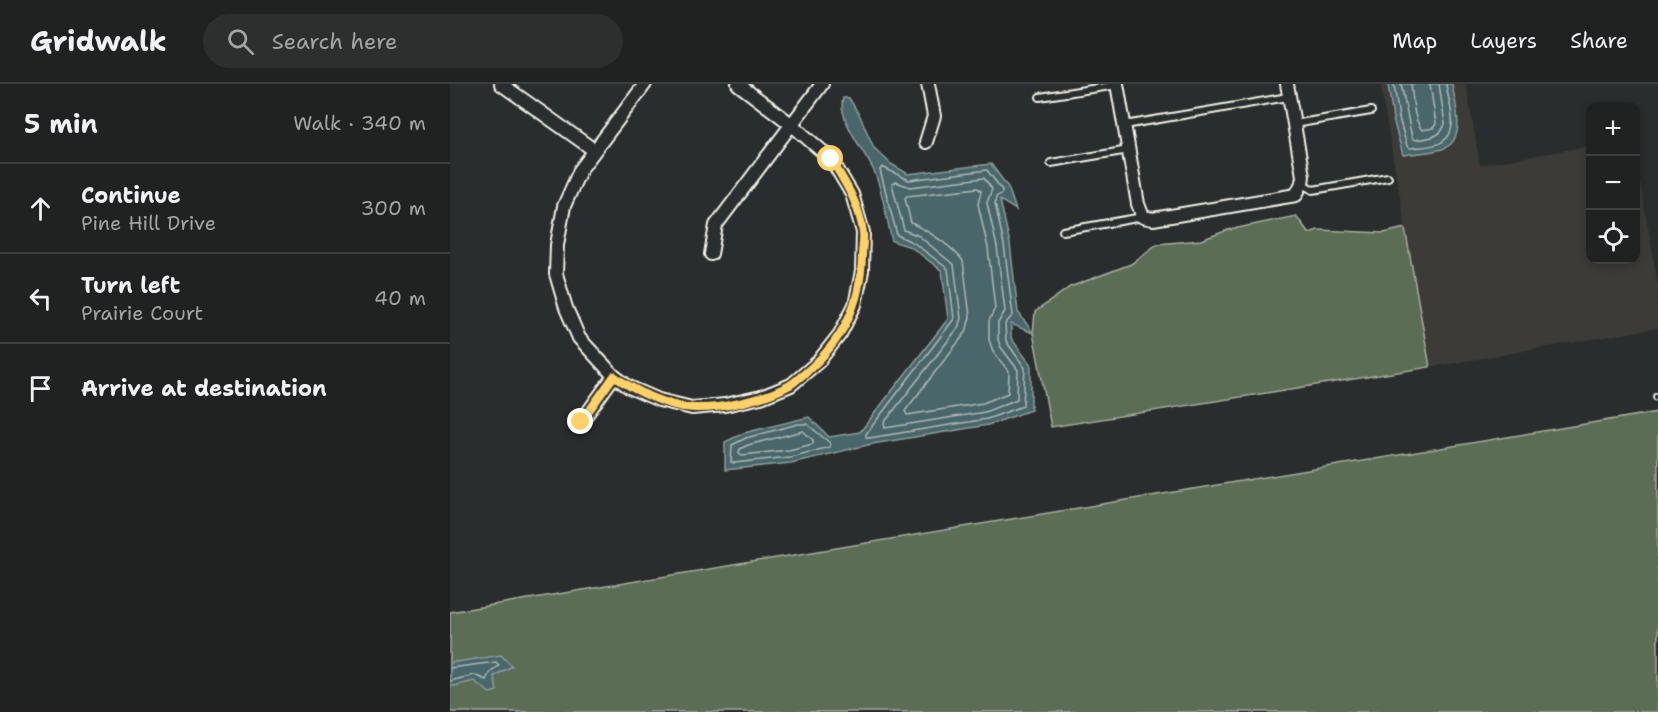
<!DOCTYPE html>
<html lang="en">
<head>
<meta charset="utf-8">
<style>
	body { margin:0; font-family:"Shantell Sans",sans-serif; background:#2d2f2f; color:#f1f3f6 }
	.controls { position:absolute; right:18px; top:18px; display:grid; overflow:hidden; border-radius:12px; box-shadow:0 3px 9px #0003 }
	.controls button { width:54px; height:54px; display:grid; place-items:center; padding:0; border:0; border-bottom:2px solid #3d3f40; background:#202222; color:#f1f3f6; font:30px sans-serif }
	.stop { position:absolute; width:18px; height:18px; margin:-14px; border:4px solid #ffd166; border-radius:50%; background:#fff }
	.stop.end { background:#ffd166; border-color:#fff; box-shadow:0 2px 6px #0008 }
	.list { margin:0; padding:0; list-style:none }
	h2 { display:flex; justify-content:space-between; align-items:center; height:78px; margin:0; padding:0 24px; font-size:26px }
	h2 small { font-size:20px; font-weight:400; color:#a2a4a5 }
	.list li { display:grid; grid-template-columns:39px 1fr auto; gap:18px; align-items:center; box-sizing:border-box; height:90px; padding:0 24px; border-top:2px solid #3d3f40 }
	.list b { display:block; font-size:22px; white-space:nowrap }
	.list p { margin:0; font-size:20px; white-space:nowrap; color:#a2a4a5 }
	.list em { font-size:20px; font-style:normal; color:#a2a4a5 }
	.icon { flex:none; width:33px; height:33px; fill:none; stroke:currentColor; stroke-width:2; stroke-linecap:round; stroke-linejoin:round }
	.map { position:relative; flex:none; width:1208px; height:628px; overflow:hidden }
	header { display:flex; align-items:center; gap:36px; box-sizing:border-box; height:84px; padding:0 30px; background:#202222; border-bottom:2px solid #3d3f40 }
	header strong { font-size:28px }
	nav { display:flex; gap:33px; margin-inline-start:auto; font-size:21px }
	.search { width:420px; height:54px; background:#2d2f2f; display:flex; align-items:center; gap:15px; box-sizing:border-box; padding:0 21px; border-radius:33px; color:#a2a4a5; font-size:22px }
	main { display:flex }
	aside { flex:1; background:#202222 }
	.map>svg:first-child { display:block }
</style>
</head>
<body>
<header>
<strong>Gridwalk</strong>
<div class="search"><svg class="icon" aria-label="search" viewBox="0 0 24 24"><circle cx="10" cy="10" r="6"/><path d="M15 15l6 6"/></svg>Search here</div>
<nav><a>Map</a><a>Layers</a><a>Share</a></nav>
</header>
<main>
<aside>
<h2>5 min<small>Walk · 340 m</small></h2>
<ul class="list">
<li><svg class="icon" aria-label="ahead" viewBox="0 0 24 24"><path d="M12 20V5M6 11l6-6 6 6"/></svg><div><b>Continue</b><p>Pine Hill Drive</p></div><em>300 m</em></li>
<li><svg class="icon" aria-label="left" viewBox="0 0 24 24"><path d="M17 20v-9H6M10 6l-5 5 5 5"/></svg><div><b>Turn left</b><p>Prairie Court</p></div><em>40 m</em></li>
<li><svg class="icon" aria-label="arrive" viewBox="0 0 24 24"><path d="M6 21V4h12l-3 4 3 4H6"/></svg><div><b>Arrive at destination</b></div></li>
</ul>
</aside>
<div class="map">
<svg width="1208" height="628" viewBox="0 0 1208 628">
	<rect width="100%" height="100%" fill="#2a2d2e"/>
	<filter id="ink" filterUnits="userSpaceOnUse"><feTurbulence type="fractalNoise" baseFrequency=".0167" numOctaves="2"/><feDisplacementMap in="SourceGraphic" scale="12" xChannelSelector="R" yChannelSelector="G"/><feConvolveMatrix kernelMatrix="1 2 1 2 8 2 1 2 1" color-interpolation-filters="sRGB"/></filter>
	<g filter="url(#ink)">
		<path fill="#3c3a38" d="M930 0H1016L1030 81 1140 62V176H1186V75L1208 201V244L980 283Z"/>
		<g fill="#5b6d57" stroke="#a8afa0" stroke-width="1.5">
			<path d="M846 132 859 149 868 146 934 149 955 144 980 283 601 343 583 249 585 228 620 203 681 180 707 160 751 156 778 146Z"/>
			<path d="M1208 328V628H0V528Z"/>
		</g>
		<g fill="#48666a" stroke="#8d9e9c" stroke-width="1.5">
			<path d="M938 0H1002C1005 19 1018 57 992 65 979 69 966 69 953 71L943 35Z"/>
			<path d="M393 14H399L410 32 424 64 441 80 458 90 541 80 558 103 566 126 550 116 560 160 568 228 583 249 561 240V254L581 281V326L538 341 422 360 341 379 275 386V358L294 349 359 333 379 353 410 348 498 235 492 187 461 163 442 157C437 136 432 103 423 85 414 66 387 34 393 14Z"/>
			<path d="M51 571 62 582 44 592 47 607 40 609 24 597 0 603V579Z"/>
		</g>
		<g fill="none" stroke-linecap="round" stroke-linejoin="round">
			<g stroke="#afb9b6" stroke-width="1.5">
				<path d="M944 0 949 34 957 62 960 64C969 63 985 63 992 58 1011 46 998 18 996 0"/>
				<path d="M951 0 962 54 965 56C978 54 991 54 995 40L989 0"/>
				<path d="M961 0C963 14 963 35 972 46L983 44 986 40 980 0"/>
				<path d="M432 83 459 96 537 86 552 106V109L546 113 545 119 554 161 563 231 555 240 556 257 575 284 573 322 537 335 419 354 416 353V350L504 235 498 185 464 159 447 151 430 86Z"/>
				<path d="M534 94 542 105 537 119 547 163 555 227 548 239V255L550 262 568 286 567 315 535 328 435 344 434 339 508 244 511 234 504 181 469 152 454 146 442 100 446 98 460 103Z"/>
				<path d="M528 104 531 107 528 120 538 164 545 224 539 237V256L543 267 559 288 558 309 533 319 457 331 455 327 516 248 520 233 513 177C503 163 477 146 461 139L455 114 457 112Z"/>
				<path d="M348 340H357L380 359V363L340 373 284 379 281 378 282 361 296 354Z"/>
				<path d="M353 347 363 356V360L339 366 292 371 289 369 290 365 298 361Z"/>
				<path d="M0 584 46 578 49 581 40 588 36 596 24 591 0 597"/>
			</g>
			<g stroke="#f4f1e8" stroke-width="10">
				<g id="service">
					<path d="M590 13 667 1"/>
					<path d="M844 40 921 27"/>
					<path d="M675 41 838 13"/>
					<path d="M601 79 679 66"/>
					<path d="M852 99 863 106 938 93"/>
					<path d="M613 147 693 133"/>
					<path d="M1207 313H1208"/>
				</g>
			</g>
			<g stroke="#f4f1e8" stroke-width="16">
				<g id="minor">
					<path d="M51 0 144 66"/>
					<path d="M195 0 130 86 114 122 107 161 106 190 116 224 129 254 164 292 179 303 209 316 242 324 275 321 311 313 341 301 368 278 390 250 405 221 412 187 413 148 402 110 381 75 341 40 288 0"/>
					<path d="M667 0 688 120 693 133 703 135 846 111 852 99 853 92 837 0"/>
					<path d="M476 58 484 32 478 0"/>
					<path d="M261 170 266 141 372 0"/>
					<path d="M131 338 164 292"/>
				</g>
			</g>
			<use href="#service" stroke="#2a2d2e" stroke-width="6"/>
			<use href="#minor" stroke="#2a2d2e" stroke-width="12"/>
		</g>
	</g>
	<g fill="none" stroke-linecap="round" stroke-linejoin="round" filter="url(#ink)">
		<path stroke="#ffd166" stroke-width="8" d="M131 338 164 292C183 306 220 324 244 324 272 325 315 315 340 301 345 298 350 293 354 290 392 258 411 221 412 172 412 164 414 156 413 149 410 121 395 98 381 75"/>
	</g>
</svg>
<div class="controls">
<button>+</button>
<button>−</button>
<button><svg class="icon" aria-label="locate" viewBox="0 0 24 24"><circle cx="12" cy="12" r="6"/><path d="M12 2v4M12 18v4M2 12h4M18 12h4"/></svg></button>
</div>
<div class="stop" style="left:381px;top:75px"></div>
<div class="stop end" style="left:131px;top:338px"></div>
</div>
</main>
</body>
</html>
